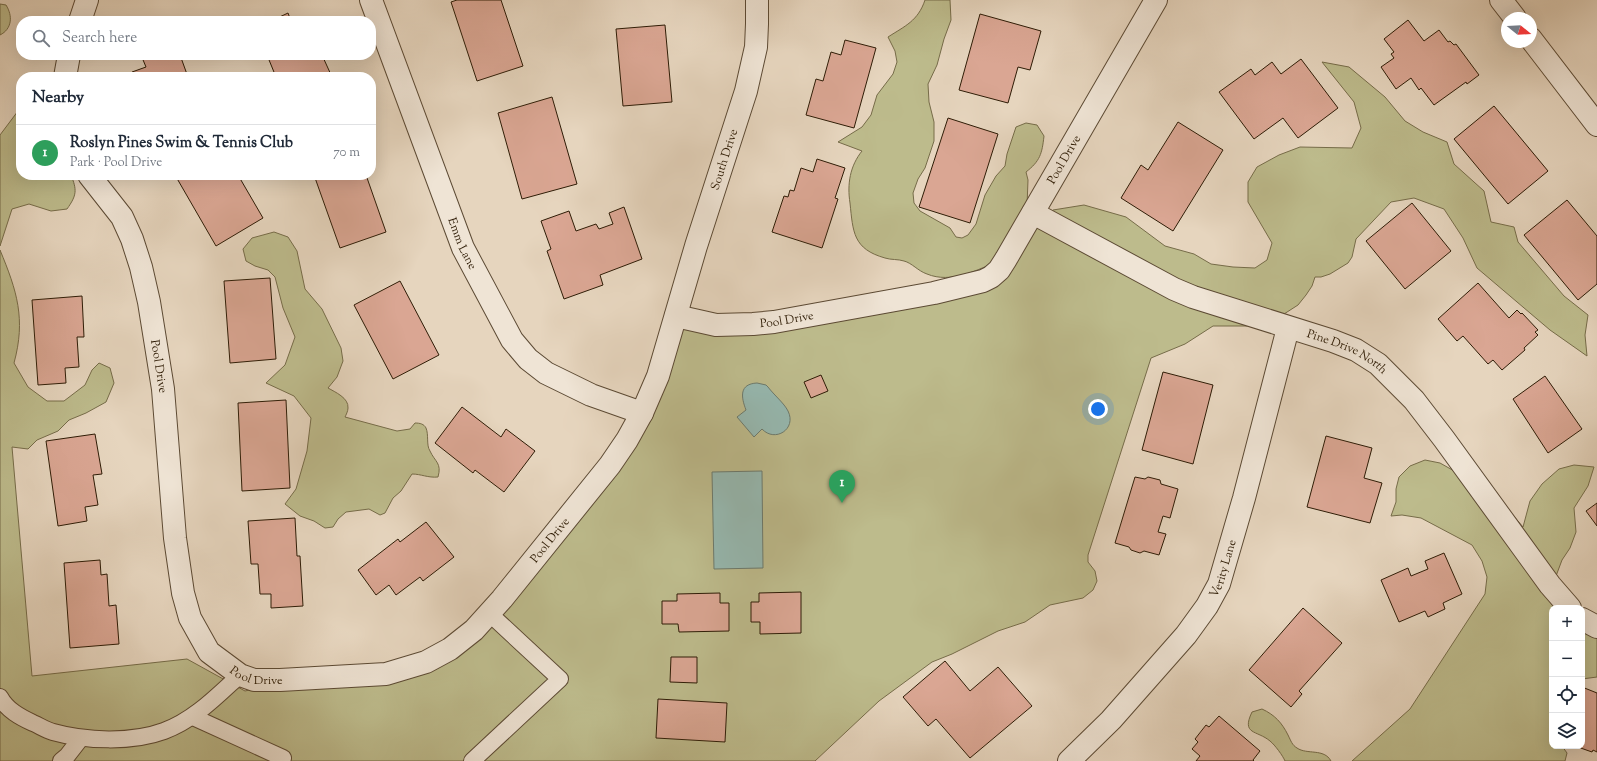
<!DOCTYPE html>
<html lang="en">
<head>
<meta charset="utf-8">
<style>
	body { margin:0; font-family:"Sorts Mill Goudy",serif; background:#f2f2f3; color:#1f2937 }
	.controls { position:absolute; right:12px; bottom:12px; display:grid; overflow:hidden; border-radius:8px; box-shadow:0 4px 16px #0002 }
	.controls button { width:36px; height:36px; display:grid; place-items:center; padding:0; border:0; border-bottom:1px solid #e0e1e3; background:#fff; color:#1f2937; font:20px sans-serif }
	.compass { position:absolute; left:1501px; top:12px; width:36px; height:36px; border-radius:50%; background:#fff; box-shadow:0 4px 16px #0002; rotate:108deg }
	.you { position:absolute; left:1098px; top:409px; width:14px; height:14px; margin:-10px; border:3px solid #fff; border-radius:50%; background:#1a73e8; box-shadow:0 0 0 6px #1a73e833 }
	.badge { display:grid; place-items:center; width:26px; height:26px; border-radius:50%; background:#0b8043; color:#fff; font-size:13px; font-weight:700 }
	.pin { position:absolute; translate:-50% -33px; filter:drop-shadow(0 1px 2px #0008) }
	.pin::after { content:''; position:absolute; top:21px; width:14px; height:12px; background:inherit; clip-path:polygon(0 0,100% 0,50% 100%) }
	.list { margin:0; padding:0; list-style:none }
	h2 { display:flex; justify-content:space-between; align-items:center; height:52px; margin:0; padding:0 16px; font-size:17px }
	h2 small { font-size:13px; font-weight:400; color:#747a83 }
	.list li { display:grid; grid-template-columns:26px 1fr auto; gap:12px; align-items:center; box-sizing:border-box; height:56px; padding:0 16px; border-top:1px solid #e0e1e3 }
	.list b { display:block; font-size:15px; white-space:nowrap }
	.list p { margin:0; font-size:13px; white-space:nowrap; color:#747a83 }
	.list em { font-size:13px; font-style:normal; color:#747a83 }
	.icon { flex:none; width:22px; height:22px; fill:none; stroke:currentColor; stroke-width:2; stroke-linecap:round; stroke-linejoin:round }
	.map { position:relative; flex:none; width:1597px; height:761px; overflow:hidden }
	.search { position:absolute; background:#fff; box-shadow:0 4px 16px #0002; left:16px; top:16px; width:360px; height:44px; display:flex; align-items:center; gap:10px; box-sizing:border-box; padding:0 14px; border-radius:16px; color:#747a83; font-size:15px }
	.panel { position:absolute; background:#fff; box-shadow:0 4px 16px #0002; left:16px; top:72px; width:360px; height:108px; border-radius:16px }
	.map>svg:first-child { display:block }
</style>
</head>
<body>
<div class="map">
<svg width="1597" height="761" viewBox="0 0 1597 761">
	<rect width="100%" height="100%" fill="#e6d5be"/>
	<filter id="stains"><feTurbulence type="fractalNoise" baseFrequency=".005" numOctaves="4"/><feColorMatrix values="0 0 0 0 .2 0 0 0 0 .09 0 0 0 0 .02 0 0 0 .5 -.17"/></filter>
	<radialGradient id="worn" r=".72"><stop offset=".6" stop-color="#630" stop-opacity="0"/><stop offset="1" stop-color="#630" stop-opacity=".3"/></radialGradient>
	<g fill="#bdbb8c" stroke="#766c49">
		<path d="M925 0H950L951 20 944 39 937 65 928 84 929 102 934 122V141L925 168 918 179 913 193 914 203 920 211 950 228 956 237 962 238 968 235 976 224 985 195 996 176 1005 166 1007 154 1016 127 1026 123 1037 125 1044 136C1042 154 1040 161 1026 172L1028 180 1027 206 1044 219 1053 210 1084 205 1126 217 1165 246 1194 254 1211 264 1233 267 1255 268 1267 260 1272 243 1248 202V182L1257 167 1279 155 1300 147 1352 148 1361 128 1354 102 1322 62 1349 67 1385 97 1405 121 1423 132 1447 142 1454 164 1484 191 1491 222 1514 227 1518 242 1564 296 1588 315 1585 335 1587 356 1550 330 1477 268 1463 238 1444 209 1414 198 1391 202 1356 239 1352 257 1348 263 1330 274 1321 277H1315L1312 286 1306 295 1298 305 1284 314 1247 326H1213L1185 344 1151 358 1088 555V562L1095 571 1097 581 1093 590 1083 598 1050 605 1025 622 998 631 952 654 932 662 879 701 815 761H0V250C17 291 26 319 14 363L28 387 47 401H64L85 385 92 370 99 363 110 368 114 383 106 402 86 413 69 420 58 431 37 440 28 449 12 447 32 676 187 659 245 691 297 679 315 678 450 649 610 465 676 316 703 323 983 281 1000 260C978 270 951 284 927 274 918 271 912 263 904 261 898 259 891 260 885 258 853 249 853 232 850 203 847 184 850 166 862 151L838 142 862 127 871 115 877 95 893 74 897 62 895 51 888 37C905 26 918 21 925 0Z"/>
		<path d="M0 4 6 5C13 16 12 29 0 35Z"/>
		<path d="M21 107V175H71C77 190 77 195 67 209L51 211 29 204 12 209 0 246V135Z"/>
		<path d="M274 232 288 237 297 251 305 289 322 309 341 348 343 361 337 377 328 388C335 392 349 398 348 408 348 411 346 415 345 417L397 431 410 429 415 423C420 423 424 424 426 428 429 435 426 445 430 451 435 462 442 463 438 477 428 478 421 474 412 474L401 491 393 498 385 513 380 515 369 509 346 512 338 519 333 527 325 528 314 521 300 516 285 504 296 489 307 451 311 418 294 396 266 383 285 365 295 337 283 308 275 277 268 270 255 266 246 261 243 249 252 238Z"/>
		<path d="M1425 460 1440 463 1495 494 1523 527 1530 501 1542 484 1559 469 1574 465 1594 467 1588 486 1574 508 1576 532 1570 548 1562 560 1556 576 1578 608H1552V746H1562L1567 753 1565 761H1352L1410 709 1485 594 1487 577 1482 561 1472 545 1421 518 1402 515 1391 516 1396 502V489L1399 477 1410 466Z"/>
		<path d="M1582 611 1597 616V677L1582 679Z"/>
		<path d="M1262 709C1275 715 1282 723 1288 735 1291 741 1292 745 1297 748 1307 755 1324 748 1331 761H1285C1283 756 1275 745 1270 741 1257 730 1241 735 1252 712Z"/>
	</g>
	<g fill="#96b9b1" stroke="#6c7a6d">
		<path d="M757 383 766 385 768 387C774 395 784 403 788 411 797 429 775 443 762 429L754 437 737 417 746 410C741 397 739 384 757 383Z"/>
		<path d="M762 471 763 568 714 569 712 472Z"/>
	</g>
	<g fill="#daa693" stroke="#2e1c06">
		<path d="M457 0H501L523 66 477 81 451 2Z"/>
		<path d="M288 13 291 21H271Z"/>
		<path d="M980 14 1041 31 1030 70 1018 67 1008 103 959 90Z"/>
		<path d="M1408 20 1424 41 1439 30 1448 42 1450 41 1454 45 1456 44 1479 75 1467 84 1466 82 1434 105 1421 88 1419 90 1411 78 1396 89 1381 67 1394 58 1391 54 1394 52 1384 39Z"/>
		<path d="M665 25 672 102 623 106 616 29Z"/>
		<path d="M845 40 876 48 854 128 806 115 816 79 823 81 831 52 841 55Z"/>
		<path d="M141 55H180L188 77H134L132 72 146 67Z"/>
		<path d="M267 55H322L332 77H276Z"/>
		<path d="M1301 59 1338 108 1298 138 1283 118 1254 139 1219 92 1251 69 1255 75 1272 62 1281 74Z"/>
		<path d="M552 97 577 184 522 199 498 113Z"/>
		<path d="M1494 106 1548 171 1508 204 1454 139Z"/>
		<path d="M948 118 998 134 970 223 919 207Z"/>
		<path d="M1178 122 1223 150 1173 231 1121 198 1141 165 1148 170Z"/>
		<path d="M817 159 845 168 835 198 838 199 822 248 772 232 784 196 788 197 790 190 794 191 801 168 813 172Z"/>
		<path d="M175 175H238L263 218 216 246Z"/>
		<path d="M314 175H366L386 232 340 248Z"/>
		<path d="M1567 200 1597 236V284L1578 300 1524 235Z"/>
		<path d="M1412 203 1451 251 1405 289 1366 241Z"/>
		<path d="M624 207 642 259 600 275 603 285 564 299 547 251 551 249 541 221 569 211 576 231 596 224 599 229 613 224 609 213Z"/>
		<path d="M270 278 276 359 230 363 224 281Z"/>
		<path d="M400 281 439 355 393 379 354 305Z"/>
		<path d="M1478 283 1509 318 1517 310 1521 314 1522 313 1538 330 1535 332 1538 335 1524 348 1525 350 1502 370 1493 360 1488 364 1463 336 1457 341 1438 319Z"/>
		<path d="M82 296 84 337H77L79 367 65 368 66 383 38 385 32 300Z"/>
		<path d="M1163 372 1213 385 1193 464 1142 450Z"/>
		<path d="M821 375 828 391 811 398 804 382Z"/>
		<path d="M1545 376 1582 429 1548 453 1513 399Z"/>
		<path d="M286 400 290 488 242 491 238 403Z"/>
		<path d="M462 407 501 437 506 429 535 451 504 492 475 470 473 473 435 443Z"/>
		<path d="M95 434 102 474 93 475 98 505 85 507 87 521 58 526 46 441Z"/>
		<path d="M1326 436 1372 448 1364 478 1382 483 1370 523 1307 507Z"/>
		<path d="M1135 477 1145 479 1148 477 1160 480 1161 484 1178 489 1170 518 1163 516 1158 532 1166 534 1159 555 1144 551 1140 553 1131 550 1129 547 1115 543Z"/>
		<path d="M1597 503V526L1586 511Z"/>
		<path d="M295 518 297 556H300L303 606 271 608V594H260L258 564H251L248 521Z"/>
		<path d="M426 522 454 557 423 581 420 577 396 595 389 585 376 595 358 570 398 539 400 542Z"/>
		<path d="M1444 553 1462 594 1443 603 1445 609 1428 617 1425 611 1399 622 1381 580 1408 568 1411 576 1428 569 1425 561Z"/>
		<path d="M100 560 101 575 107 574 109 606 116 605 119 644 70 648 64 563Z"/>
		<path d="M801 592V633L760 634V622H751V602H759V593Z"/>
		<path d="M720 593V603H729V631L679 632 678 624H662V601H677V594Z"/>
		<path d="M1303 608 1342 643 1299 691 1302 694 1291 707 1249 670Z"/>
		<path d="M671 657H697V683L670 682Z"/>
		<path d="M945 661 970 691 998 667 1032 706 970 758 936 719 928 726 903 697Z"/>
		<path d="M1582 687 1597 693V752L1593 750 1592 752 1575 746H1582Z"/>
		<path d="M658 699 727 703 725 742 656 738Z"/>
		<path d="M1219 716 1260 751 1253 760 1254 761H1196L1200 756 1192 749 1198 742 1195 739 1206 725 1209 727Z"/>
	</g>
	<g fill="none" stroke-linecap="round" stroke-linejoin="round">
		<g stroke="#5c4a34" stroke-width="18">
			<g id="lane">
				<path d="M0 697C7 710 20 717 33 723 40 726 46 730 53 732 85 741 132 743 164 731 194 720 217 696 240 675"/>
				<path d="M193 717 283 758"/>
				<path d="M61 761 67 756 81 738"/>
				<path d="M472 761 560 679 490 614"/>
			</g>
		</g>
		<g stroke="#5c4a34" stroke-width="24">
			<g id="street">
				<path id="s1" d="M371 0 463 248 512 340 528 359 546 373 591 395 642 413"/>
				<path d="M1501 0 1515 18"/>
				<path d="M80 21 87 0"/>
				<path d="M1531 39 1597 125"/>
				<path d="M65 77 69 55"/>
				<path id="s2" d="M89 175 122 217 132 239 141 267 149 302 163 389 175 538 183 593 190 618 209 652 240 675 254 680H280L386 674 426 662 450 649 474 630 502 599 610 465 627 440 642 413 658 376 696 246 746 91 756 47 757 24V0"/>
				<path id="s3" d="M1033 213 1174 289 1193 297 1333 341 1356 350 1378 364 1414 400 1444 439 1550 585 1570 608"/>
				<path id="s4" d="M676 316 716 325 753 324 774 322 934 293 983 281 991 277 999 270 1006 259 1156 0"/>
				<path d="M1582 619 1597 627"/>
				<path id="s5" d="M1069 761 1111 720 1186 635 1207 606 1219 584 1244 498 1288 328"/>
			</g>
		</g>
		<use href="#lane" stroke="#efe4d5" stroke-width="16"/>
		<use href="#street" stroke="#efe4d5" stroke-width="22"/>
	</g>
	<g text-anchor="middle" stroke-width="3.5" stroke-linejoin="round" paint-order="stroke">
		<g font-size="12" fill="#2e1c06" stroke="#efe4d5">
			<text dy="4" stroke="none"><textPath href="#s4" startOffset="460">Pool Drive</textPath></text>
			<text dy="4" stroke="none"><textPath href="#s2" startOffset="1328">South Drive</textPath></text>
			<text dy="4" stroke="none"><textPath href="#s1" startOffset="260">Emm Lane</textPath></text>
			<text dy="4" stroke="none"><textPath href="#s4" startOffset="112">Pool Drive</textPath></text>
			<text dy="4" stroke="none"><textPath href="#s3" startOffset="345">Pine Drive North</textPath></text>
			<text dy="4" stroke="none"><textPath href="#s2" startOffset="208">Pool Drive</textPath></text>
			<text dy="4" stroke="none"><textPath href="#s2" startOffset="904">Pool Drive</textPath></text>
			<text dy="4" stroke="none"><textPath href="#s5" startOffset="249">Verity Lane</textPath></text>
			<text dy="4" stroke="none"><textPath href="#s2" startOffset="556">Pool Drive</textPath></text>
		</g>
	</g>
	<rect width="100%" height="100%" filter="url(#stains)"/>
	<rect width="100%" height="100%" fill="url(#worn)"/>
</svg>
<div class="controls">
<button>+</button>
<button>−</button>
<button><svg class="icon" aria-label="locate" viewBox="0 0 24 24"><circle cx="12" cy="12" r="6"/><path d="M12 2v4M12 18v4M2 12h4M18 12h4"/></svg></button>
<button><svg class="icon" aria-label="layers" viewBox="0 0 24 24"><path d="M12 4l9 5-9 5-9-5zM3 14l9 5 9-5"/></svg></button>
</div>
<svg class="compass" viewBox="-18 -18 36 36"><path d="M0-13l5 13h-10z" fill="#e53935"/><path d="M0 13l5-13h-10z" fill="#747a83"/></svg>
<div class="you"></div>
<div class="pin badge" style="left:842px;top:503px;background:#2e9e5b">1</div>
<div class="search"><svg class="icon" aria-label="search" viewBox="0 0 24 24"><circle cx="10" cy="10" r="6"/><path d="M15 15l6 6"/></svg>Search here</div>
<section class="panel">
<h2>Nearby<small></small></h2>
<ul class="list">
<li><span class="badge" style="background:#2e9e5b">1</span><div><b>Roslyn Pines Swim &amp; Tennis Club</b><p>Park · Pool Drive</p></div><em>70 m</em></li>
</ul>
</section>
</div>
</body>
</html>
